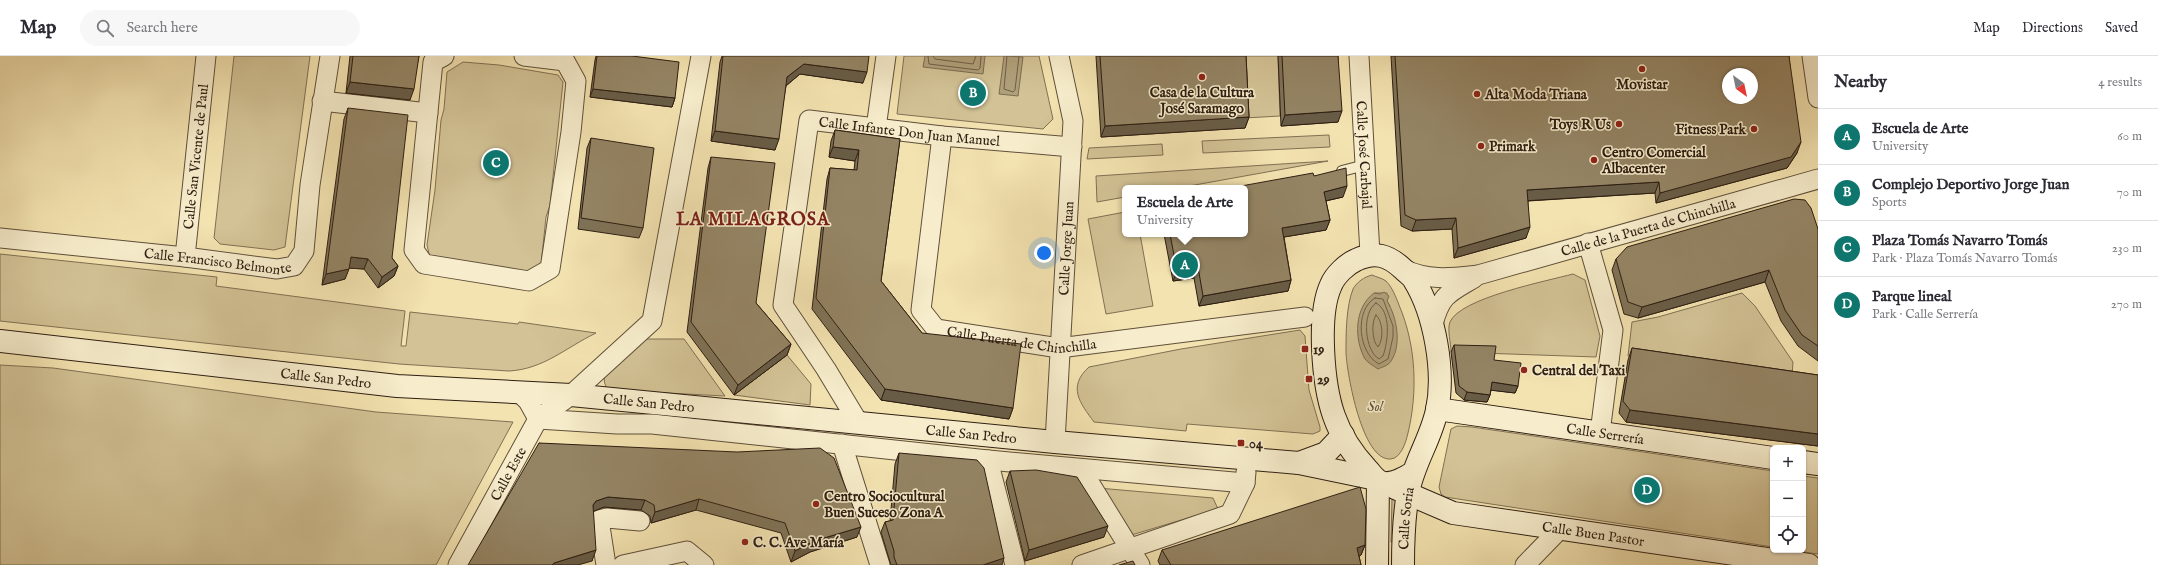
<!DOCTYPE html>
<html lang="en">
<head>
<meta charset="utf-8">
<style>
	body { margin:0; font-family:"IM FELL English",serif; background:#f7f7f7; color:#2b2b33 }
	.controls { position:absolute; right:12px; bottom:12px; display:grid; overflow:hidden; border-radius:6px; box-shadow:0 1px 3px #0004 }
	.controls button { width:36px; height:36px; display:grid; place-items:center; padding:0; border:0; border-bottom:1px solid #e1e1e2; background:#fff; color:#2b2b33; font:20px sans-serif }
	.compass { position:absolute; left:1722px; top:12px; width:36px; height:36px; border-radius:50%; background:#fff; box-shadow:0 1px 3px #0004; rotate:147deg }
	.you { position:absolute; left:1044px; top:197px; width:14px; height:14px; margin:-10px; border:3px solid #fff; border-radius:50%; background:#1a73e8; box-shadow:0 0 0 6px #1a73e833 }
	.badge { display:grid; place-items:center; width:26px; height:26px; border-radius:50%; background:#0f766e; color:#fff; font-size:13px; font-weight:700 }
	.pin { position:absolute; translate:-50% -50%; border:2px solid #fff; box-shadow:0 1px 4px #0006 }
	.popup { position:absolute; left:1122px; top:129px; width:126px; height:52px; box-sizing:border-box; display:grid; place-content:center; border-radius:6px; background:#fff; filter:drop-shadow(0 1px 3px #0005); font-size:13px; white-space:nowrap; color:#7c7c81 }
	.popup b { font-size:15px; color:#2b2b33 }
	.popup::after { content:''; position:absolute; left:50%; top:100%; margin-left:-8px; border:8px solid transparent; border-top-color:#fff }
	.list { margin:0; padding:0; list-style:none }
	h2 { display:flex; justify-content:space-between; align-items:center; height:52px; margin:0; padding:0 16px; font-size:17px }
	h2 small { font-size:13px; font-weight:400; color:#7c7c81 }
	.list li { display:grid; grid-template-columns:26px 1fr auto; gap:12px; align-items:center; box-sizing:border-box; height:56px; padding:0 16px; border-top:1px solid #e1e1e2 }
	.list b { display:block; font-size:15px; white-space:nowrap }
	.list p { margin:0; font-size:13px; white-space:nowrap; color:#7c7c81 }
	.list em { font-size:13px; font-style:normal; color:#7c7c81 }
	.icon { flex:none; width:22px; height:22px; fill:none; stroke:currentColor; stroke-width:2; stroke-linecap:round; stroke-linejoin:round }
	.map { position:relative; flex:none; width:1818px; height:509px; overflow:hidden }
	header { display:flex; align-items:center; gap:24px; box-sizing:border-box; height:56px; padding:0 20px; background:#fff; border-bottom:1px solid #e1e1e2 }
	header strong { font-size:19px }
	nav { display:flex; gap:22px; margin-inline-start:auto; font-size:14px }
	.search { width:280px; height:36px; background:#f7f7f7; display:flex; align-items:center; gap:10px; box-sizing:border-box; padding:0 14px; border-radius:22px; color:#7c7c81; font-size:15px }
	main { display:flex }
	aside { flex:1; background:#fff }
	.map>svg:first-child { display:block }
</style>
</head>
<body>
<header>
<strong>Map</strong>
<div class="search"><svg class="icon" aria-label="search" viewBox="0 0 24 24"><circle cx="10" cy="10" r="6"/><path d="M15 15l6 6"/></svg>Search here</div>
<nav><a>Map</a><a>Directions</a><a>Saved</a></nav>
</header>
<main>
<div class="map">
<svg width="1818" height="509" viewBox="0 0 1818 509">
	<rect width="100%" height="100%" fill="#f3e3b0"/>
	<filter id="stains"><feTurbulence type="fractalNoise" baseFrequency=".005" numOctaves="4"/><feColorMatrix values="0 0 0 0 .2 0 0 0 0 .09 0 0 0 0 .02 0 0 0 .5 -.17"/></filter>
	<radialGradient id="worn" r=".72"><stop offset=".6" stop-color="#630" stop-opacity="0"/><stop offset="1" stop-color="#630" stop-opacity=".3"/></radialGradient>
	<g fill="#d2c295" stroke="#807054" fill-rule="evenodd">
		<path d="M234 0H310L285 191 274 194 220 188 214 182Z"/>
		<path d="M904 0H1039L1053 63 1043 73 897 58Z"/>
		<path d="M1242 0H1278L1280 60 1245 62Z"/>
		<path d="M463 6 499 9 558 19 563 26 550 149 546 161 541 209 524 217 430 202 427 189 435 134 441 64 444 53 447 16Z"/>
		<path d="M1329 79 1330 91 1203 97 1202 85Z"/>
		<path d="M1162 88 1163 99 1087 103 1089 92Z"/>
		<path d="M1328 105 1178 132H1125V141L1097 146 1096 120Z"/>
		<path d="M1125 156V178H1140L1153 250 1106 258 1088 163Z"/>
		<path d="M0 198 217 221 216 230 405 255 401 290H406L410 256 518 268 519 266 596 277C565 292 544 313 509 315L399 308 0 265Z"/>
		<path d="M1573 218 1585 224 1600 280 1596 301 1451 296C1451 288 1447 273 1450 266 1460 242 1547 225 1573 218Z"/>
		<path d="M1372 219C1376 221 1382 222 1386 225 1392 231 1396 241 1399 249 1416 289 1418 335 1408 377 1406 386 1401 402 1391 403 1362 406 1347 317 1346 297 1346 277 1346 251 1353 233 1357 226 1364 221 1372 219ZM1374 237H1387V245L1390 250 1366 304 1359 284Z"/>
		<path d="M1742 237 1755 250 1793 306 1792 320 1637 298 1628 300 1632 266 1658 261Z"/>
		<path d="M1300 274 1305 280 1309 334 1320 371V375L1313 378 1187 368 1186 375 1094 366C1080 347 1067 331 1089 311L1181 293Z"/>
		<path d="M642 283H684L725 340 610 334C603 330 604 323 605 317Z"/>
		<path d="M787 299 811 328 810 349 734 339Z"/>
		<path d="M0 309 53 312 376 356 513 366 436 509H0Z"/>
		<path d="M1457 370 1472 371 1773 415V491L1445 441 1441 438 1439 431 1451 373Z"/>
		<path d="M1803 420 1818 422V498L1790 494H1803Z"/>
		<path d="M1098 432 1213 442 1218 453 1128 480Z"/>
		<path d="M1392 442H1396L1395 486H1391Z"/>
	</g>
	<g fill="#b0a07a" stroke="#7c6c50">
		<path d="M925 0H985L983 18 923 11Z"/>
		<path d="M1004 0 1023 1 1018 40 999 38Z"/>
		<path d="M1384 236 1389 240 1387 245C1397 261 1402 289 1391 305 1388 310 1382 311 1378 313 1374 310 1368 307 1365 303 1354 283 1354 252 1374 237L1380 238Z"/>
	</g>
	<g fill="none" stroke-linecap="round" stroke-linejoin="round">
		<g stroke="#6f5f46" stroke-width="1">
			<path d="M928 0 929 8 978 14 980 12 981 0"/>
			<path d="M933 0 935 3 973 8 976 0"/>
			<path d="M1007 0 1004 33 1013 36 1015 34 1019 0"/>
			<path d="M1375 242 1383 243 1393 270V281L1388 303 1379 308C1358 297 1354 254 1375 242Z"/>
			<path d="M1376 247C1392 255 1388 286 1383 300L1379 303C1365 295 1361 257 1376 247Z"/>
			<path d="M1376 259C1383 265 1384 283 1378 291 1372 285 1371 266 1376 259Z"/>
		</g>
		<g stroke="#5f4f3a" stroke-width="12">
			<path id="lane" d="M1342 115 1365 109"/>
		</g>
		<g stroke="#5f4f3a" stroke-width="21">
			<g id="street">
				<path d="M444 0 433 6 414 194 424 208 529 225 550 213 571 76 576 25 565 5 524 0"/>
				<path id="s1" d="M1359 0 1370 198"/>
				<path d="M1812 0 1818 42"/>
				<path d="M322 45 428 57"/>
				<path d="M876 72 886 0"/>
				<path id="s2" d="M942 80 921 254 936 273 1059 292 1305 261"/>
				<path id="s3" d="M0 182 185 201 277 213 294 210 304 195 310 129 330 0"/>
				<path d="M1588 187 1613 274 1600 377"/>
				<path id="s4" d="M185 201 206 0"/>
				<path id="s5" d="M1403 213C1429 225 1450 222 1478 219L1818 123"/>
				<path d="M1433 268C1441 238 1449 237 1474 222"/>
				<path d="M519 336 528 345 538 363 617 368H652L988 404 1245 427"/>
				<path id="s6" d="M858 366 826 313 783 249 809 64 942 80 1072 91"/>
				<path id="s7" d="M1055 386 1073 65 1059 0"/>
				<path d="M842 388 880 509"/>
				<path d="M988 404 1015 509"/>
				<path d="M1081 413 1140 509"/>
				<path id="s8" d="M458 509 538 363 571 339 652 265 701 0"/>
				<path d="M606 509 599 464 607 462 640 465"/>
				<path d="M623 509 687 495 704 509"/>
				<path d="M1082 509 1230 458 1245 427 1246 416"/>
				<path d="M1525 509 1559 474"/>
			</g>
		</g>
		<g stroke="#2e1e12" stroke-width="24">
			<g id="secondary">
				<path id="s9" d="M0 285 397 330 571 339 1055 386 1299 407 1376 423"/>
				<path id="s10" d="M1437 353 1773 402"/>
				<path d="M1803 406 1818 408"/>
				<path d="M1299 407 1326 397 1343 379"/>
				<path id="s11" d="M1395 432 1453 457 1809 509"/>
				<path d="M1377 509 1378 425"/>
				<path id="s12" d="M1403 509C1403 486 1404 460 1408 437 1413 408 1431 383 1437 354 1445 316 1435 258 1414 224 1412 220 1407 217 1403 213 1388 199 1375 195 1356 204 1347 208 1335 219 1331 229 1317 259 1323 329 1334 360 1341 380 1353 398 1367 413 1370 416 1374 422 1378 425 1389 431 1405 422 1414 416"/>
			</g>
		</g>
		<use href="#lane" stroke="#f7edcc" stroke-width="10"/>
		<use href="#street" stroke="#f7edcc" stroke-width="19"/>
		<use href="#secondary" stroke="#f7edcc" stroke-width="22"/>
	</g>
	<g fill="#7f7256" stroke="#2e1e12">
		<path d="M350 0H419L410 44 346 37Z"/>
		<path d="M596 0H632L675 42 672 51 590 41 595 4Z"/>
		<path d="M722 0H723L863 27 800 18 786 30 775 94 711 85 720 6Z"/>
		<path d="M1096 0H1246L1249 61 1245 72 1101 81Z"/>
		<path d="M1278 0H1338V66L1281 70Z"/>
		<path d="M1391 0H1789L1797 97 1787 112 1656 147 1655 137 1528 145 1526 182 1454 202 1452 173 1412 175 1401 170Z"/>
		<path d="M348 52 392 202 398 210 394 220 378 232 364 213 349 212 345 223 322 229 344 63Z"/>
		<path d="M835 74 900 83 881 225 922 277 1013 352 1009 363 881 344 812 253 827 123 830 112 854 114 855 105 829 101 831 85Z"/>
		<path d="M591 82 643 172 639 182 578 173 587 92Z"/>
		<path d="M711 101 756 247 791 288 787 299 734 339 687 276 708 112Z"/>
		<path d="M1314 120 1343 141 1326 145 1330 164 1326 174 1284 181 1291 224 1288 235 1199 250 1194 222 1173 225 1164 178H1245Z"/>
		<path d="M1818 173V305L1798 290 1781 265 1765 226 1638 262 1624 258 1612 214 1616 203Z"/>
		<path d="M1454 289 1494 304 1518 330 1515 337 1491 334 1490 339 1487 346 1464 344 1456 337 1451 296Z"/>
		<path d="M1632 292 1818 319V390L1626 366 1619 357 1628 304Z"/>
		<path d="M539 387 857 481 810 496 791 506 781 477 696 454 651 467 650 460 641 454 604 451 593 455 592 505Z"/>
		<path d="M899 397 1002 509H891L890 506 881 476 885 466 890 465 895 408Z"/>
		<path d="M1010 415 1104 481 1025 505 1006 426Z"/>
		<path d="M1365 489 1361 499 1359 500 1361 509H1160L1158 505 1162 494Z"/>
	</g>
	<g fill="#685c46" stroke="#2e1e12">
		<path d="M804 8 867 16 863 27 800 18 783 32 787 21Z"/>
		<path d="M350 26 414 33 410 44 346 37Z"/>
		<path d="M593 33 675 42 672 51 590 41Z"/>
		<path d="M1342 55 1338 66 1281 70 1285 59Z"/>
		<path d="M1249 61 1245 72 1101 81 1105 70Z"/>
		<path d="M715 75 779 83 775 94 711 85Z"/>
		<path d="M1801 86 1797 97 1787 112 1656 147 1660 137Z"/>
		<path d="M833 91 859 94 855 105 829 101Z"/>
		<path d="M1659 126 1655 137 1523 145 1527 134Z"/>
		<path d="M1347 130 1343 141 1320 146 1324 136Z"/>
		<path d="M1456 162 1452 173 1412 175 1416 164Z"/>
		<path d="M1330 164 1326 174 1278 182 1282 172Z"/>
		<path d="M1530 171 1526 182 1454 202 1458 192Z"/>
		<path d="M351 201 368 203 364 213 347 212Z"/>
		<path d="M398 210 394 220 378 232 382 221Z"/>
		<path d="M1198 211 1194 222 1173 225 1177 215Z"/>
		<path d="M349 213 345 223 322 229 326 218Z"/>
		<path d="M1769 214 1765 226 1638 262 1642 251Z"/>
		<path d="M1291 224 1288 235 1199 250 1203 240Z"/>
		<path d="M791 288 787 299 734 339 738 329Z"/>
		<path d="M1492 326 1518 330 1515 337 1489 334Z"/>
		<path d="M885 333 1013 352 1009 363 881 344Z"/>
		<path d="M1467 336 1490 339 1487 346 1464 344Z"/>
		<path d="M1630 354 1818 378V390L1626 366Z"/>
		<path d="M608 441 645 444 641 454 604 451 592 456 593 449 596 445Z"/>
		<path d="M699 443 696 454 651 467 655 456Z"/>
		<path d="M1108 470 1104 481 1025 505 1029 494Z"/>
		<path d="M861 471 857 481 810 496 791 506 795 495 814 485Z"/>
		<path d="M1365 489 1361 499 1353 503 1357 492Z"/>
		<path d="M596 494 592 505 578 509H552L554 507Z"/>
		<path d="M1004 502 1002 509H983Z"/>
	</g>
	<g fill="#948464" stroke="#2e1e12" fill-rule="evenodd">
		<path d="M353 0H419L414 33 350 26Z"/>
		<path d="M597 0H632L679 6 675 42 593 33Z"/>
		<path d="M723 0H869L867 16 804 8 787 21 779 83 715 75Z"/>
		<path d="M1100 0H1246L1249 61 1105 70Z"/>
		<path d="M1282 0H1338L1342 55 1285 59Z"/>
		<path d="M1395 0H1789L1801 86 1791 101 1660 137 1659 126 1527 134 1530 171 1458 192 1456 162 1416 164 1405 159ZM1728 18H1752V42H1728Z"/>
		<path d="M348 52 408 59 392 202 398 210 382 221 368 203 351 201 349 213 326 218Z"/>
		<path d="M835 74 900 83 881 225 922 277 1021 288 1013 352 885 333 816 242 830 112 857 114 859 94 833 91Z"/>
		<path d="M591 82 654 92 643 172 581 162Z"/>
		<path d="M711 101 775 107 756 247 791 288 738 329 691 266Z"/>
		<path d="M1346 112 1347 130 1324 136 1330 164 1282 172 1291 224 1203 240 1198 211 1177 215 1170 178H1245V132H1230L1313 117 1314 120Z"/>
		<path d="M1794 143 1805 144 1811 152 1818 173V290L1802 279 1785 254 1769 214 1642 251 1628 246 1616 203 1627 191Z"/>
		<path d="M1454 289 1496 290 1494 304 1521 307 1518 330 1492 326 1490 339 1467 336 1459 330Z"/>
		<path d="M1632 292 1818 319V378L1630 354 1623 345Z"/>
		<path d="M539 387 737 396 820 392 834 402 861 471 814 485 795 495 785 467 699 443 655 456 654 449 645 444 608 441 596 445 593 449 596 494 554 507 552 509H468Z"/>
		<path d="M899 397 977 404 984 412 1004 502 983 509H897L894 501V495L885 466 893 464Z"/>
		<path d="M1036 414 1077 421 1108 470 1029 494 1010 415Z"/>
		<path d="M1360 431 1366 453 1365 489 1357 492 1361 509H1171L1162 494Z"/>
		<path d="M1133 505 1135 509H1119Z"/>
	</g>
	<g fill="#8f2418" stroke="#f7edcc" stroke-width="1.5">
		<circle cx="1642" cy="13" r="4"/>
		<circle cx="1202" cy="21" r="4"/>
		<circle cx="1477" cy="38" r="4"/>
		<circle cx="1619" cy="68" r="4"/>
		<circle cx="1754" cy="73" r="4"/>
		<circle cx="1481" cy="90" r="4"/>
		<circle cx="1594" cy="104" r="4"/>
		<rect x="1301" y="289" width="8" height="8" rx="2"/>
		<circle cx="1524" cy="314" r="4"/>
		<rect x="1305" y="319" width="8" height="8" rx="2"/>
		<rect x="1237" y="383" width="8" height="8" rx="2"/>
		<circle cx="816" cy="448" r="4"/>
		<circle cx="745" cy="486" r="4"/>
	</g>
	<g text-anchor="middle" stroke-width="3" stroke-linejoin="round" paint-order="stroke">
		<g font-size="14" font-weight="bold" fill="#2e1e12" stroke="#f7edcc" text-anchor="start">
			<text x="1642" y="33" text-anchor="middle">Movistar</text>
			<text x="1202" y="41" text-anchor="middle">Casa de la Cultura<tspan x="1202" dy="16">José Saramago</tspan></text>
			<text x="1485" y="43">Alta Moda Triana</text>
			<text x="1611" y="73" text-anchor="end">Toys R Us</text>
			<text x="1746" y="78" text-anchor="end">Fitness Park</text>
			<text x="1489" y="95">Primark</text>
			<text x="1602" y="101">Centro Comercial<tspan x="1602" dy="16">Albacenter</tspan></text>
			<text x="1313" y="298">19</text>
			<text x="1532" y="319">Central del Taxi</text>
			<text x="1317" y="328">29</text>
			<text x="1249" y="392">04</text>
			<text x="824" y="445">Centro Sociocultural<tspan x="824" dy="16">Buen Suceso Zona A</tspan></text>
			<text x="753" y="491">C. C. Ave María</text>
		</g>
		<g font-size="14" fill="#2e1e12" stroke="#f7edcc">
			<text dy="5" stroke="none"><textPath href="#s6" startOffset="427">Calle Infante Don Juan Manuel</textPath></text>
			<text dy="5" stroke="none"><textPath href="#s1" startOffset="99">Calle José Carbajal</textPath></text>
			<text dy="5" stroke="none"><textPath href="#s4" startOffset="101">Calle San Vicente de Paul</textPath></text>
			<text dy="5" stroke="none"><textPath href="#s5" startOffset="253">Calle de la Puerta de Chinchilla</textPath></text>
			<text dy="5" stroke="none"><textPath href="#s7" startOffset="194">Calle Jorge Juan</textPath></text>
			<text dy="5" stroke="none"><textPath href="#s3" startOffset="219">Calle Francisco Belmonte</textPath></text>
			<text dy="5" stroke="none"><textPath href="#s2" startOffset="286">Calle Puerta de Chinchilla</textPath></text>
			<text dy="5" stroke="none"><textPath href="#s9" startOffset="328">Calle San Pedro</textPath></text>
			<text dy="5" stroke="none"><textPath href="#s9" startOffset="652">Calle San Pedro</textPath></text>
			<text dy="5" stroke="none"><textPath href="#s10" startOffset="170">Calle Serrería</textPath></text>
			<text dy="5" stroke="none"><textPath href="#s9" startOffset="976">Calle San Pedro</textPath></text>
			<text dy="5" stroke="none"><textPath href="#s8" startOffset="104">Calle Este</textPath></text>
			<text dy="5" stroke="none"><textPath href="#s12" startOffset="47">Calle Soria</textPath></text>
			<text dy="5" stroke="none"><textPath href="#s11" startOffset="205">Calle Buen Pastor</textPath></text>
		</g>
		<g font-size="14" font-style="italic" fill="#5f4f39" stroke="#f7edcc">
			<text x="1375" y="355">Sol</text>
		</g>
		<g font-size="18" font-weight="bold" letter-spacing="1" fill="#7a1f14" stroke="#f7edcc">
			<text x="753" y="169">LA MILAGROSA</text>
		</g>
	</g>
	<rect width="100%" height="100%" filter="url(#stains)"/>
	<rect width="100%" height="100%" fill="url(#worn)"/>
</svg>
<div class="controls">
<button>+</button>
<button>−</button>
<button><svg class="icon" aria-label="locate" viewBox="0 0 24 24"><circle cx="12" cy="12" r="6"/><path d="M12 2v4M12 18v4M2 12h4M18 12h4"/></svg></button>
</div>
<svg class="compass" viewBox="-18 -18 36 36"><path d="M0-13l5 13h-10z" fill="#e53935"/><path d="M0 13l5-13h-10z" fill="#7c7c81"/></svg>
<div class="you"></div>
<div class="pin badge" style="left:1185px;top:209px">A</div>
<div class="popup"><b>Escuela de Arte</b>University</div>
<div class="pin badge" style="left:973px;top:37px">B</div>
<div class="pin badge" style="left:496px;top:107px">C</div>
<div class="pin badge" style="left:1647px;top:434px">D</div>
</div>
<aside>
<h2>Nearby<small>4 results</small></h2>
<ul class="list">
<li><span class="badge">A</span><div><b>Escuela de Arte</b><p>University</p></div><em>60 m</em></li>
<li><span class="badge">B</span><div><b>Complejo Deportivo Jorge Juan</b><p>Sports</p></div><em>70 m</em></li>
<li><span class="badge">C</span><div><b>Plaza Tomás Navarro Tomás</b><p>Park · Plaza Tomás Navarro Tomás</p></div><em>230 m</em></li>
<li><span class="badge">D</span><div><b>Parque lineal</b><p>Park · Calle Serrería</p></div><em>270 m</em></li>
</ul>
</aside>
</main>
</body>
</html>
